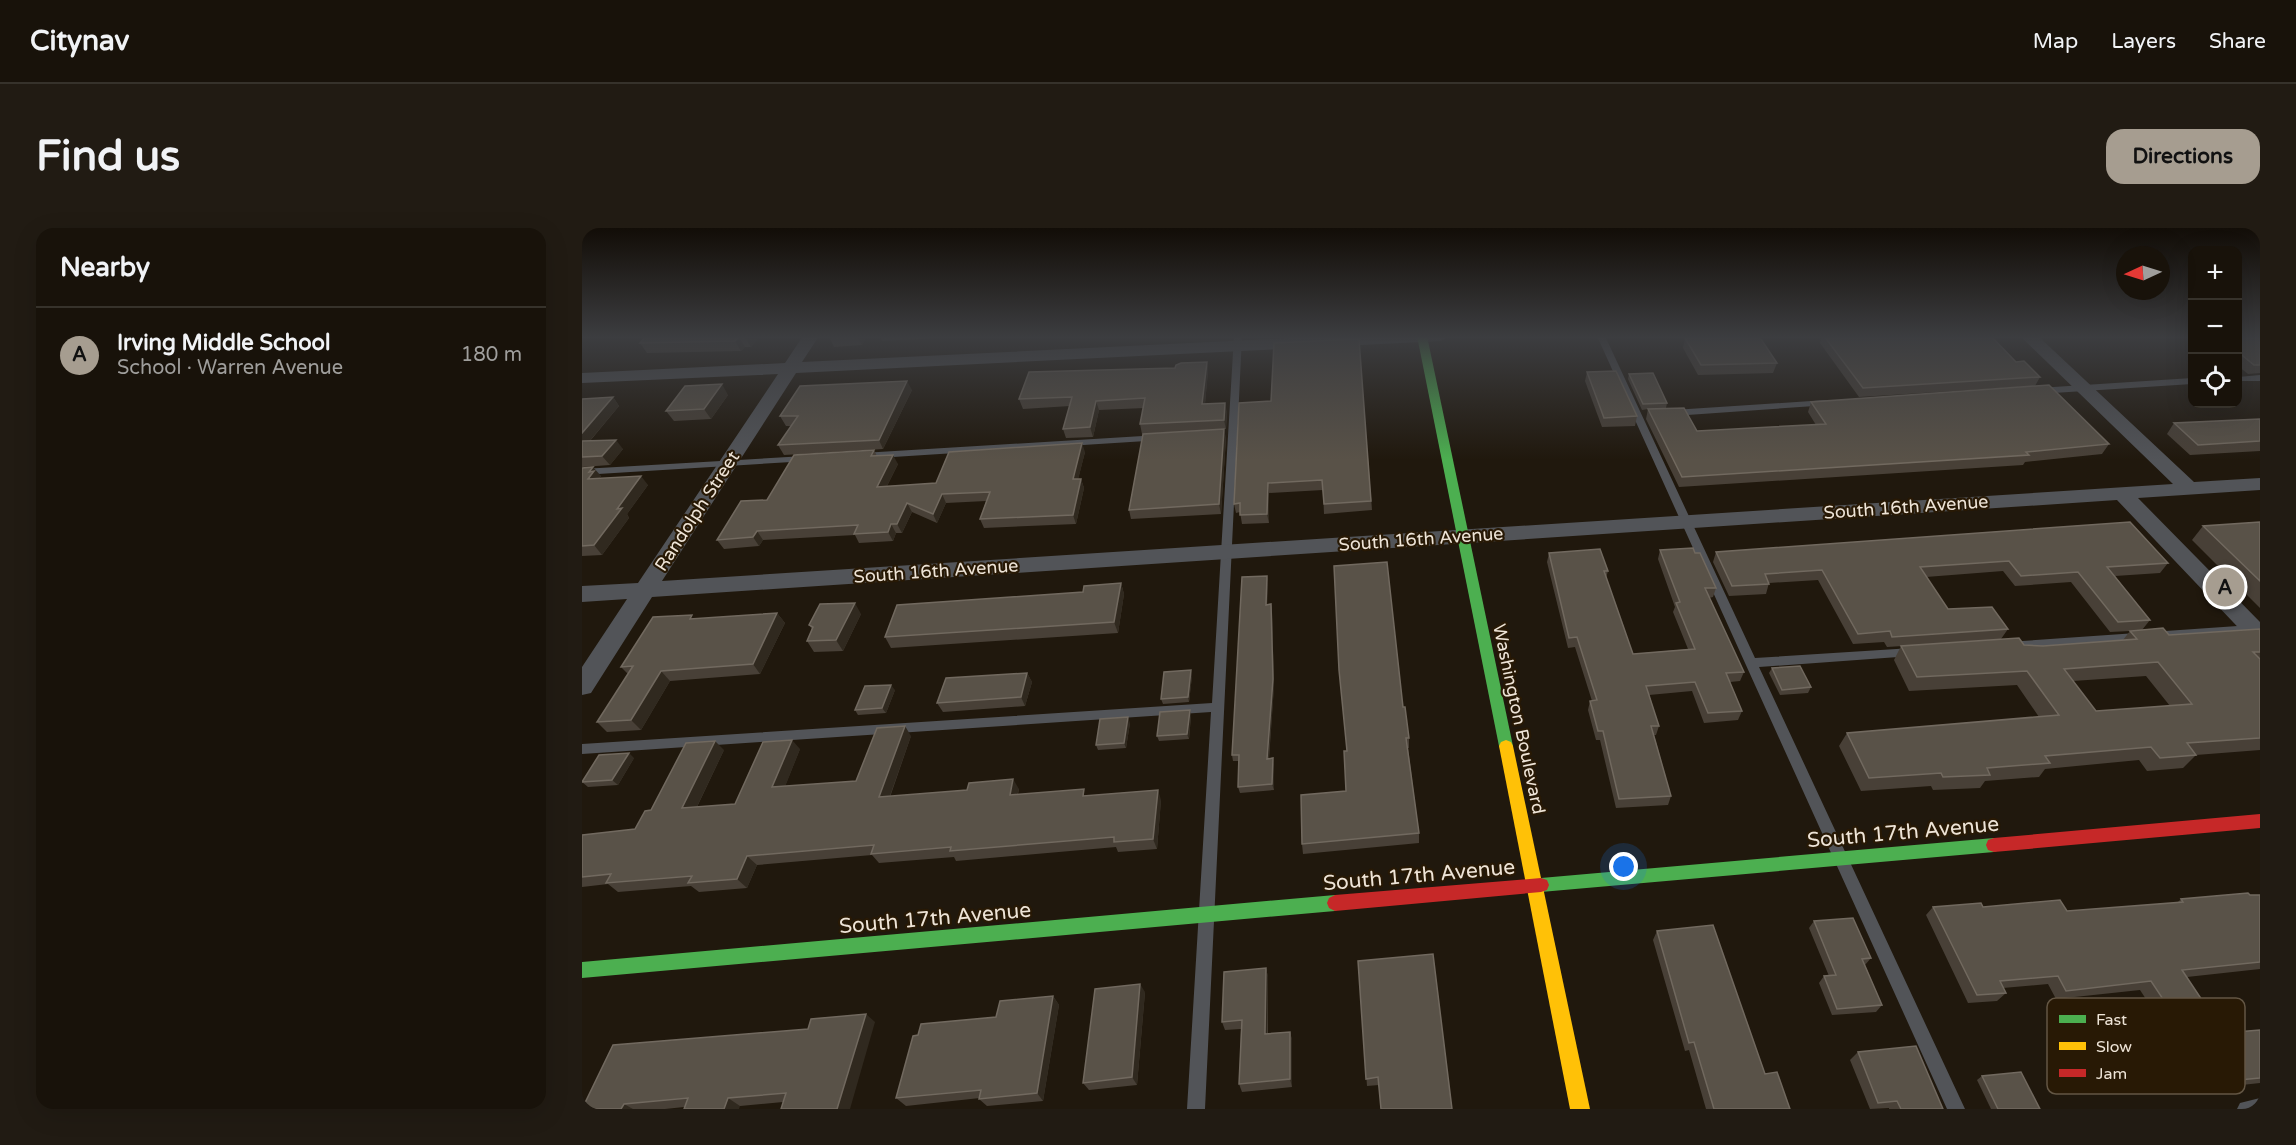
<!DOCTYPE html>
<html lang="en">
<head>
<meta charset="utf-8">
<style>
	body { margin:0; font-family:"Varela Round",sans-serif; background:#211b13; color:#f1f3f6 }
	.controls { position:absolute; right:18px; top:18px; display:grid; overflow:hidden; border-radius:12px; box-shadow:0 6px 24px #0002 }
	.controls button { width:54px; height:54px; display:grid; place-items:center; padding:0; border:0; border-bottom:2px solid #36322b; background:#18120a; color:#f1f3f6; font:30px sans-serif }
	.compass { position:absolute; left:1534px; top:18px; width:54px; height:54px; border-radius:50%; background:#18120a; box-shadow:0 6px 24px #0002; rotate:266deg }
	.you { position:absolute; left:1042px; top:639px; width:21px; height:21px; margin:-15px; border:4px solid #fff; border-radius:50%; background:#1a73e8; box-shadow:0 0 0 9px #1a73e833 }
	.badge { display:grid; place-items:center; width:39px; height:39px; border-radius:50%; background:#a69d90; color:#111; font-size:20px; font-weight:700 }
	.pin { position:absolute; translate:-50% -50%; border:3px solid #fff; box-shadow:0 2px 6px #0006 }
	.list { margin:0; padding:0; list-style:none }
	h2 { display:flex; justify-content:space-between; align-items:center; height:78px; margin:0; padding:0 24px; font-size:26px }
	h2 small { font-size:20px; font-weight:400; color:#9f9e9c }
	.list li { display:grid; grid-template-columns:39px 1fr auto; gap:18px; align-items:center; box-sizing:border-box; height:96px; padding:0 24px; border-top:2px solid #36322b }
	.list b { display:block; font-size:22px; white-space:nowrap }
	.list p { margin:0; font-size:20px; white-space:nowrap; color:#9f9e9c }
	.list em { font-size:20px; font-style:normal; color:#9f9e9c }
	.icon { flex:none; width:33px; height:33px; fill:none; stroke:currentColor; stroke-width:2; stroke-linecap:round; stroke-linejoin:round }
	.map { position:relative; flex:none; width:1678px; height:881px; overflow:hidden; border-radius:18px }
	header { display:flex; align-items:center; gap:36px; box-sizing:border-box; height:84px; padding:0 30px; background:#18120a; border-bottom:2px solid #36322b }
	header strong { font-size:28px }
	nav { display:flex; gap:33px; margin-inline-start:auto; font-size:21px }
	.intro { display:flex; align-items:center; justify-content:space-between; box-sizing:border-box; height:144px; padding:0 36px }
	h1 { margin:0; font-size:42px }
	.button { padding:15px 27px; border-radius:18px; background:#a69d90; color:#111; font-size:21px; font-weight:700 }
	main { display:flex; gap:36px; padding:0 36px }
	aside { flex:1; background:#18120a; border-radius:18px; box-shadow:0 6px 24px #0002 }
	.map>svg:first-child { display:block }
</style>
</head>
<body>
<header>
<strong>Citynav</strong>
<nav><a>Map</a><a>Layers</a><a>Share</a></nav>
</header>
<div class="intro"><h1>Find us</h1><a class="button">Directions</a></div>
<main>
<aside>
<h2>Nearby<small></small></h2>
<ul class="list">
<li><span class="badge">A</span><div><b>Irving Middle School</b><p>School · Warren Avenue</p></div><em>180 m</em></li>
</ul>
</aside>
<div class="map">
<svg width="1678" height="881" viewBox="0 0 1678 881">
	<rect width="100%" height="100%" fill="#20180d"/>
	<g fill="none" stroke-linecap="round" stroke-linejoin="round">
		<g fill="#525458" fill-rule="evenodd">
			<path d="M652 108H660L623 881H605L629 484 0 526V516L630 475Z"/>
			<path d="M1015 108H1023L1173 430 1330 420 1336 424 1330 428 1177 439 1383 881H1365Z"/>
			<path d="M1678 147V153H1656V149Z"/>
			<path d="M1610 150V156L1456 166 1452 163 1456 160Z"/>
			<path d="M1244 172 1248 175 1247 177 1091 188 1086 185 1091 182Z"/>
			<path d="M577 207 580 208V212L280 231 275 228 280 225Z"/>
			<path d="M223 228 228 231 226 233 0 247V241Z"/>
			<path d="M1670 397 1676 401 1670 405 1425 422 1419 418 1425 414Z"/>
			<path d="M1678 870V881H1655L1658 875Z"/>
		</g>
		<path fill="#525458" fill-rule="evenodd" d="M221 108H237L220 134 751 108H867L859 113 214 145 80 353 1591 256 1438 108H1456L1612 254 1678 250V262L1556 270 1678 394V416L1670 414 1535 272 70 369 9 465 0 467V439L45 371 0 374V358L56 355 196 146 0 155V145L203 135Z"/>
		<g fill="#4caf50" fill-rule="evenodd">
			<path d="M835 108H845L931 518 929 522 924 524 919 522 917 518Z"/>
			<path d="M1412 610 1418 612 1420 617 1418 622 1412 624 959 664 953 662 951 657 953 652 959 650Z"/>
			<path d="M753 667 759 670 761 675 759 680 753 683 0 750V734Z"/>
		</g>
		<path fill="#ffc107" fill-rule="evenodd" d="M924 512 929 514 931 518 1008 881H988L917 518 919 514Z"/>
		<g fill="#c62828" fill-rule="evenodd">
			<path d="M1678 586V600L1412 624 1406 622 1404 617 1406 612 1412 610Z"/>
			<path d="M959 650 965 652 967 657 965 662 959 664 753 683 747 680 745 675 747 670 753 667Z"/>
		</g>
	</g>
	<g fill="#484037" fill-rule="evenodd">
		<path d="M178 108 169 119H163L159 123 65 125 58 115Z"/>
		<path d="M247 108H285L280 117 252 119Z"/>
		<path d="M298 108H396L300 113Z"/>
		<path d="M1240 108H1409L1434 134 1458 149 1453 158 1277 169 1238 115Z"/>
		<path d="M1656 108H1678V145L1666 146 1656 138Z"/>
		<path d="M1103 110 1195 135 1191 145 1116 147 1101 120Z"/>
		<path d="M777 111 790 282 742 286 741 262 687 265V295L660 296 658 284 654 285 652 276 689 173Z"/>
		<path d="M625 134 626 143 623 176 645 184 644 201 560 206 558 196 562 180 517 182 511 209 484 210 481 201 488 178 441 181 437 171Z"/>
		<path d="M1005 144 1055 188 1053 198 1020 199 1003 153Z"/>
		<path d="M1047 146 1085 175 1084 180 1115 203 1234 197 1226 184 1229 174 1527 216 1520 226 1443 234 1441 237 1097 259 1064 191 1066 181 1060 182 1046 151Z"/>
		<path d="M330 162 301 221 202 227 196 217 209 198H204L198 188Z"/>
		<path d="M146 167 129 191 92 193 84 183Z"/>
		<path d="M31 169 37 178 8 213 41 221 28 237 0 239V171Z"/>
		<path d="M1678 191V223L1608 227 1585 206 1592 195Z"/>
		<path d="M644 210 639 286 549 291 547 282Z"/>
		<path d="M292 222 295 228 316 236 305 258 354 255 503 224 496 251H499L502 260 494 296 402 300 398 291 404 273 364 275 355 295 330 284 320 305H314L311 313 277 315 273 307 181 312 177 318 142 321 135 312 185 272Z"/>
		<path d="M0 240 19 248 17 250 18 251 66 257 45 286 47 290 20 327 0 328Z"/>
		<path d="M1678 294V380L1610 312 1621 298Z"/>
		<path d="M1078 322 1113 325 1134 360 1131 369 1127 370 1162 444 1158 453 1148 454 1160 483 1156 492 1122 495 1110 463 1067 467 1077 498 1074 507H1072L1089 568 1086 577 1034 580 1018 512H1014L1006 482 1008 473H1010L993 419 986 420 965 334 967 325 1026 343 1024 350 1051 426 1106 421 1091 384 1093 379 1076 331Z"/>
		<path d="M1134 324 1586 335 1578 345 1533 348 1568 392 1560 402 1587 407 1678 401V522L1614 527 1601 540 1565 543 1557 532 1463 541 1457 549 1403 553 1398 560 1351 562 1349 558 1279 563 1257 518 1265 505 1457 489 1435 457 1327 463 1312 432 1319 418 1399 413 1305 419 1302 414 1271 416 1236 352 1187 355 1184 366 1147 368 1131 334ZM1421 343 1433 358 1489 354 1528 404 1548 403 1541 412 1461 418 1442 417 1419 411 1426 401 1366 381 1344 349ZM1564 448 1588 478 1514 483 1491 453Z"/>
		<path d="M685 348 686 354 685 376H689L690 383 692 458 687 531 692 537V562L658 565 656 559 657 533H651L650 527Z"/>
		<path d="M539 355 542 366 536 405 309 420 303 409Z"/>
		<path d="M195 385 203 395 178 446 88 453 59 502 25 504 15 494 46 446 39 439 114 391Z"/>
		<path d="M279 386 261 423 232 424 225 413 230 401 227 397Z"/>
		<path d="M1190 440 1229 459 1226 465 1198 467 1187 445Z"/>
		<path d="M445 445 450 454 443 478 361 484 355 475Z"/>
		<path d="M610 448 607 474 581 476 579 471Z"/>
		<path d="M313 462 304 485 276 487 273 482Z"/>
		<path d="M821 479 827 510V520H826L837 605V615L721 626 720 616 764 563 765 523Z"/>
		<path d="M609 488 607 511 577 513 575 508Z"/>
		<path d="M548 495 544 520 516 522 514 517Z"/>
		<path d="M329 508 308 569 437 561 436 566 505 568 579 572 575 621 536 624 534 619 374 633 372 629 297 635 290 627 175 637 165 660 117 664 109 658 36 664 26 656 0 659V607L53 601 69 582 142 522 115 579 153 576 218 521 203 558 274 553Z"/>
		<path d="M52 530 36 557 6 559 0 554Z"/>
		<path d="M1678 667V741L1605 749 1642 805 1678 802V855L1623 861 1558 762 1474 771 1466 756 1421 760 1424 765 1415 773 1386 775 1344 687 1351 679H1401L1485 683 1595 675 1599 671Z"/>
		<path d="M1232 693 1289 730 1283 737 1300 777 1294 784 1250 787 1237 755 1242 748H1247L1227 700Z"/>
		<path d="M1075 703 1183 846 1208 881H1124L1107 822 1103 823 1071 712Z"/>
		<path d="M776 733 870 881 797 857 785 858Z"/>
		<path d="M684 740 686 749V806L708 804 710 812V859L660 864 657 856 659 801 643 802 640 794Z"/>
		<path d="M563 764 555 857 507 862 501 855Z"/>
		<path d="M471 768 477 777 461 873 405 878 397 871 398 870 324 878 314 870 336 807 414 789Z"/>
		<path d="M293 794 201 874 158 878 102 879 83 881H0Z"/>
		<path d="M1276 824 1361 881H1307V880L1288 881 1268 832Z"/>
		<path d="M1400 848 1458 881H1409L1395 852Z"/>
	</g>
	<g fill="#30291f">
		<path d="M164 108H178L169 119 163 109Z"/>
		<path d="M275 108H285L280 117Z"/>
		<path d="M157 109 163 119 159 123 153 113Z"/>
		<path d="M625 134 626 143 622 186 620 176Z"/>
		<path d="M325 153 330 162 301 221 297 212Z"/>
		<path d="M140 156 146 167 129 191 122 181Z"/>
		<path d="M31 169 37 178 0 222V205Z"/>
		<path d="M514 173 517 182 511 209 508 199Z"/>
		<path d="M643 175 645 184 644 201 642 192Z"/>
		<path d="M642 201 644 210 639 286 637 276Z"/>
		<path d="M34 212 41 221 28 237 20 228Z"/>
		<path d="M500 215 503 224 494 260 491 251Z"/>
		<path d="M311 227 316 236 300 268 295 259Z"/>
		<path d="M11 239 19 248 17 250 19 253 6 251 7 244Z"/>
		<path d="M59 248 66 257 45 286 47 290 20 327 12 317 35 281Z"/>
		<path d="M499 251 502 260 494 296 491 287Z"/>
		<path d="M686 255 687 265V295L685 286Z"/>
		<path d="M360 266 364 275 355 295 351 286Z"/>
		<path d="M325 275 330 284 320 305 315 296Z"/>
		<path d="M309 296 314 305 311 313 306 304Z"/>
		<path d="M175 303 181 312 177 318 171 309Z"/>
		<path d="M685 348 686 354 685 383 684 377Z"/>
		<path d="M539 355 542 366 536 405 532 394Z"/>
		<path d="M273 375 279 386 261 423 254 412Z"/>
		<path d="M689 376 690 383 692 458 686 537 685 531Z"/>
		<path d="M195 385 203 395 178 446 171 436Z"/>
		<path d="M609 442 610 448 607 474 606 469Z"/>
		<path d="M79 443 88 453 59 502 49 492Z"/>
		<path d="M445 445 450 454 443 478 439 469Z"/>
		<path d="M309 457 313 462 304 485 300 480Z"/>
		<path d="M608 482 609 488 607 511 605 506Z"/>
		<path d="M546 489 548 495 544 520 542 515Z"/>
		<path d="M323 498 329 508 304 579 297 569Z"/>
		<path d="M210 512 218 521 199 569 190 559Z"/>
		<path d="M133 513 142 522 110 589 100 580Z"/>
		<path d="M47 525 52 530 36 557 30 552Z"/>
		<path d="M691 530 692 537V562L690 556Z"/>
		<path d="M431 551 437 561 433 577 428 567Z"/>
		<path d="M576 562 579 572 575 621 571 611Z"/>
		<path d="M165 628 175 637 165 660 155 651Z"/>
		<path d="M684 740 686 749 685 814 683 806Z"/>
		<path d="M558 756 563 764 555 857 550 849Z"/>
		<path d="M471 768 477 777 461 873 455 865Z"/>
		<path d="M284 786 293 794 268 881H255Z"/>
		<path d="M708 804 710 812V859L708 851Z"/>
		<path d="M146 870 158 878 157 881H142Z"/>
		<path d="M42 876 51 881H39Z"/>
	</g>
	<g fill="#595248" stroke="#71695f" stroke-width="1.5" fill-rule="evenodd">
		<path d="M64 108H164L157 109 153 113 58 115Z"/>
		<path d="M1153 108H1177L1195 135 1119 137 1103 110Z"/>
		<path d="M1242 108H1409L1434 134 1442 133 1458 149 1281 160Z"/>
		<path d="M1656 108H1678V137H1672L1656 124Z"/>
		<path d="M777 111 789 273 742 276 740 252 686 255 685 286 658 287V275L652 276 657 175 689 173 692 115Z"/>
		<path d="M625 134 620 176 643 175 642 192 558 196 563 170 514 173 508 199 481 201 490 169 437 171 447 144 593 140 594 137 599 135Z"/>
		<path d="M1034 143 1055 188 1022 190 1005 144Z"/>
		<path d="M1071 145 1085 175 1061 176 1047 146Z"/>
		<path d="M325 153 297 212 196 217 216 188H198L218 158Z"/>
		<path d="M140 156 122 181 84 183 103 158Z"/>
		<path d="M1467 157 1527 216 1444 224 1447 227 1100 249 1066 181 1102 180 1115 203 1244 196 1229 174Z"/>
		<path d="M31 169 0 205V171Z"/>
		<path d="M1678 191V213L1616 217 1592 195Z"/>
		<path d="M642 201 637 276 547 282 561 206Z"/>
		<path d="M34 212 20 228 0 229V213Z"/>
		<path d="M500 215 491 251H499L491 287 398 291 408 264 360 266 351 286 325 275 315 296H309L306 304 272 306 276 297 175 303 171 309 135 312 159 273 185 272 212 227 292 222 289 228 311 227 295 259 354 255 367 224Z"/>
		<path d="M11 239 7 244 12 243 6 251 59 248 35 281 40 280 12 317 0 318V240Z"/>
		<path d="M1548 294 1586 335 1525 339 1568 392 1536 394 1496 344 1439 348 1427 333 1338 339 1366 381 1410 379 1426 401 1310 409 1308 403 1276 406 1240 342 1183 346 1187 356 1150 358 1134 324Z"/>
		<path d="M1678 294V353L1621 298Z"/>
		<path d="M1111 320 1113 325H1118L1134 360H1123L1162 444 1144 445 1160 483 1126 485 1113 454 1064 458 1077 498H1069L1089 568 1037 571 1021 503H1016L1008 473 1015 472 995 409 987 410 967 325 1018 321 1026 343H1022L1051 426 1113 421 1094 375 1098 374 1078 322Z"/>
		<path d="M805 334 821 479H823L827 510H824L837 605 720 616 719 567 764 563 762 523H765L757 442 752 338Z"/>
		<path d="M685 348 684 377 689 376 691 451 685 531 691 530 690 556 656 559 657 527H650L660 349Z"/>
		<path d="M539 355 532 394 303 409 315 377 501 364 502 358Z"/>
		<path d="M273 375 254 412 225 413 231 399 227 397 238 376Z"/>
		<path d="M195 385 171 436 79 443 49 492 15 494 51 438 39 439 71 389 110 387 108 391Z"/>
		<path d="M1581 400 1587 407 1678 401V424H1671L1678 431V510L1605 515 1614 527 1578 530 1569 519 1463 528 1468 535 1405 540 1408 547 1361 549 1359 545 1287 550 1265 505 1477 487 1445 443 1335 449 1319 418 1437 410 1442 417 1461 418 1555 411 1548 403ZM1576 434 1610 476 1514 483 1482 441Z"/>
		<path d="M1218 438 1229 459 1200 462 1190 440Z"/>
		<path d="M609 442 606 469 579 471 582 444Z"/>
		<path d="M445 445 439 469 355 475 364 450Z"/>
		<path d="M309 457 300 480 273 482 283 458Z"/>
		<path d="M608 482 605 506 575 508 578 484Z"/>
		<path d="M546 489 542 515 514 517 518 491Z"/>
		<path d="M323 498 297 569 385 562 387 555 431 551 428 567 502 561 501 568 576 562 571 611 532 614V609L368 623 369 619 289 626 292 617 165 628 155 651 106 655 110 648 24 655 29 646 0 649V607L53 601 63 583 69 582 104 515 133 513 100 580 153 576 181 514 210 512 190 559 274 553 295 500Z"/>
		<path d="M47 525 30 552 0 554 17 527Z"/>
		<path d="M1666 665 1668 667H1678V734L1600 742 1642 805 1678 802V850L1636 854 1569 753 1484 763 1476 748 1418 753 1424 765 1395 767 1351 679 1399 675 1401 679 1478 672 1485 683 1601 674 1599 671Z"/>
		<path d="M1271 690 1289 730 1280 731 1300 777 1255 781 1242 748 1254 747 1232 693Z"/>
		<path d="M1131 697 1183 846 1195 844 1208 881H1132L1112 814 1107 815 1075 703Z"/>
		<path d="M851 726 870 881H799L796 849 784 851 776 733Z"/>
		<path d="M684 740 683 806 708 804V851L657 856 660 792 640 794 642 744Z"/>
		<path d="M558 756 550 849 501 855 513 761Z"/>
		<path d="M471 768 455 865 397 871 399 862 314 870 331 808 336 807 339 796 414 789 418 773Z"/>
		<path d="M284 786 255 881H199L204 865 146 870 142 881H102L106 870 42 876 39 881H0L31 817 226 801 229 791Z"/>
		<path d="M1334 818 1361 881H1319L1315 873 1296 875 1276 824Z"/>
		<path d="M1439 844 1458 881H1416L1400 848Z"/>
	</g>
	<linearGradient id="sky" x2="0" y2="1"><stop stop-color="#120d07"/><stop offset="0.47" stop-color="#3c3d40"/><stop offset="1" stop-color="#3c3d40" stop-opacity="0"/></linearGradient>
	<rect width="1678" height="232" fill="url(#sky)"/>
	<g text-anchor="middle" stroke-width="4.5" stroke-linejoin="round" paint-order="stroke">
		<g font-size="18" fill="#eee4d7" stroke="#281905">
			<text transform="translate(1324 279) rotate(-4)" y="6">South 16th Avenue</text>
			<text transform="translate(115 283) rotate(-57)" y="6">Randolph Street</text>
			<text transform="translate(839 311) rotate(-4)" y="6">South 16th Avenue</text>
			<text transform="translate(354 343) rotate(-4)" y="6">South 16th Avenue</text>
			<text transform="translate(937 491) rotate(78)" y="6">Washington Boulevard</text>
		</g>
		<g font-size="21" fill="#eee4d7" stroke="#281905">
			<text transform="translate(1321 604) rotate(-5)" y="7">South 17th Avenue</text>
			<text transform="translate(837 647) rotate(-5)" y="7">South 17th Avenue</text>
			<text transform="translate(353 690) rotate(-5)" y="7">South 17th Avenue</text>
		</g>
	</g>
	<rect x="1465" y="770" width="198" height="96" rx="9" fill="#281905" stroke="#635644" stroke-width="1.5"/>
	<rect x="1477" y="787" width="27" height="8" fill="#4caf50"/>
	<rect x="1477" y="814" width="27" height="8" fill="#ffc107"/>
	<rect x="1477" y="841" width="27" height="8" fill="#c62828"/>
	<g font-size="16" fill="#eee4d7">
		<text x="1514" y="797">Fast</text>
		<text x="1514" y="824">Slow</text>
		<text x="1514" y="851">Jam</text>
	</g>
</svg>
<div class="controls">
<button>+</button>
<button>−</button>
<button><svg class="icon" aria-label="locate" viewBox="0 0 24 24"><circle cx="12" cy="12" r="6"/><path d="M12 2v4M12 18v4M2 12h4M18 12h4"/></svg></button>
</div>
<svg class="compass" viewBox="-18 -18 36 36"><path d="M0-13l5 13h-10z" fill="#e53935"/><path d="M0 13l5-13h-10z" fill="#9f9e9c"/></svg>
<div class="you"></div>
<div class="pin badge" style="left:1643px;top:359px">A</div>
</div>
</main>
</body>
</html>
